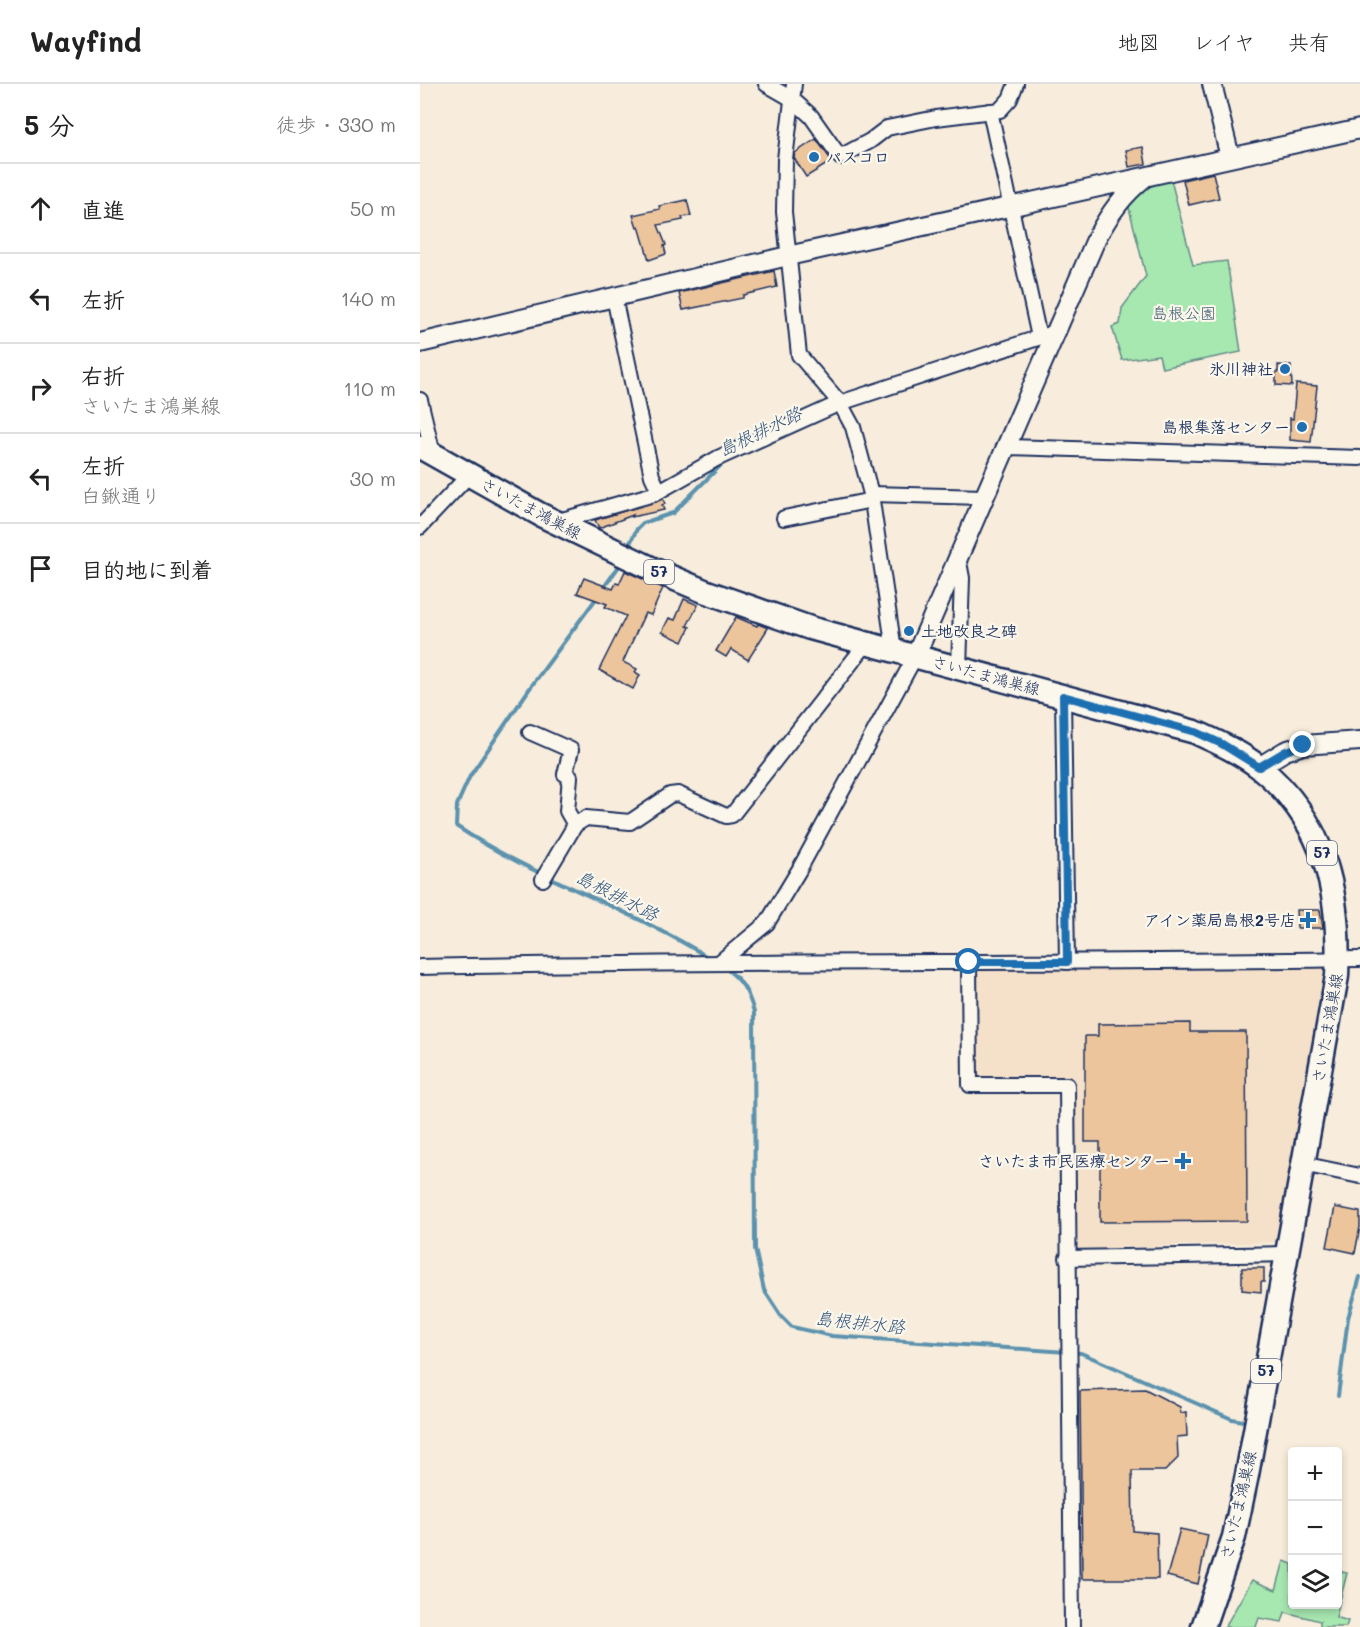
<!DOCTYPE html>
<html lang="ja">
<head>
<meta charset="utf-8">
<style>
	body { margin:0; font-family:Mali,"Klee One",sans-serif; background:#f6f6f6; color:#222 }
	.controls { position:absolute; right:18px; bottom:18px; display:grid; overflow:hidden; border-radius:6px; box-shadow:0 3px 9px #0003 }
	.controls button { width:54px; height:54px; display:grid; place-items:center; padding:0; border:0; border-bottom:2px solid #e0e0e0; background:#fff; color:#222; font:30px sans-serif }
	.stop { position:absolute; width:18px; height:18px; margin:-14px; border:4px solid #1f6fb2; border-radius:50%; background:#fff }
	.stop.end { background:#1f6fb2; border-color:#fff; box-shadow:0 2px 6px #0008 }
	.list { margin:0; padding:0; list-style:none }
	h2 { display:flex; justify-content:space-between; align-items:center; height:78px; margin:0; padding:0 24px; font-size:26px }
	h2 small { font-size:20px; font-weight:400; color:#767676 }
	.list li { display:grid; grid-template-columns:39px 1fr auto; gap:18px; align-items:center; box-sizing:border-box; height:90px; padding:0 24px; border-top:2px solid #e0e0e0 }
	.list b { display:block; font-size:22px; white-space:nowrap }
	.list p { margin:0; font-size:20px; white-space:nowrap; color:#767676 }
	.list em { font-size:20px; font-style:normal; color:#767676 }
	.icon { flex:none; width:33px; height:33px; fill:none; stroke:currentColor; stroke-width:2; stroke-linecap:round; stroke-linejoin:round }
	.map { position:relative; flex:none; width:940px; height:1543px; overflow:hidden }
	header { display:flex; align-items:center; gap:36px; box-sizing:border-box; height:84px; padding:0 30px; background:#fff; border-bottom:2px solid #e0e0e0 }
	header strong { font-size:28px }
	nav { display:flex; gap:33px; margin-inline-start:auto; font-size:21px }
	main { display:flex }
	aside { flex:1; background:#fff }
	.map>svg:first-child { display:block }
</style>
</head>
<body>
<header>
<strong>Wayfind</strong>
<nav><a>地図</a><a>レイヤ</a><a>共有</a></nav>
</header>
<main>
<aside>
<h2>5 分<small>徒歩 · 330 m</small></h2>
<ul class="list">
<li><svg class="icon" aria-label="ahead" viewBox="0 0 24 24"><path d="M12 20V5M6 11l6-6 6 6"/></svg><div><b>直進</b></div><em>50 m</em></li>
<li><svg class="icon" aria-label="left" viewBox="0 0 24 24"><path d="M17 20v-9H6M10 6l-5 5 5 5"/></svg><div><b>左折</b></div><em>140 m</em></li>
<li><svg class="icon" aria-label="right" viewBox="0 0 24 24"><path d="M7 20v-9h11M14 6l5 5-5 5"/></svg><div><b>右折</b><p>さいたま鴻巣線</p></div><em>110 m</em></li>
<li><svg class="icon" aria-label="left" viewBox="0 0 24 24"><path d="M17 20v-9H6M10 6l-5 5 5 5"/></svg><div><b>左折</b><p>白鍬通り</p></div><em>30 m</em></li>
<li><svg class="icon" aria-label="arrive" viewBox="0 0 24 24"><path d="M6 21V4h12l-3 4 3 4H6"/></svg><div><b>目的地に到着</b></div></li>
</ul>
</aside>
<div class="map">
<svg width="940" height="1543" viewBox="0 0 940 1543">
	<rect width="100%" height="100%" fill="#f8eddc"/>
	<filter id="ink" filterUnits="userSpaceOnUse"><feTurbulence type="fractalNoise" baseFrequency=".0167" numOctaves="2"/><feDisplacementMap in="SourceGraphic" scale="12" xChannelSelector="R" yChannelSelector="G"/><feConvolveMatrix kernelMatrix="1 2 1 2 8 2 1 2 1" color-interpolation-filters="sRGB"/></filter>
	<g filter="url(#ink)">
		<path fill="#f5e1c9" d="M905 881 856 1158 658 1165 653 996H555L556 883Z"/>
		<g fill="#a7e7b0" stroke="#618b87" stroke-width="1.5">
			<path d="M751 96 773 181 807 177 821 268 742 284 739 271 702 276 692 243 700 240 702 224 726 192 708 120C722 104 731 101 751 96Z"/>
			<path d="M864 1477 872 1480V1520H918V1487L927 1489 916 1533 928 1537 926 1543H900V1537L865 1528 862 1538 839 1534 836 1543H805L832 1496 856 1506Z"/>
		</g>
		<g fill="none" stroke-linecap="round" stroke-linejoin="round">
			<g stroke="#5b92ae" stroke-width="4">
				<path d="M207 465 217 445 223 439 253 429 303 379"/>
				<path d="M182 506 202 478"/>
				<path d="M178 512 110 604 50 692 37 721 36 742C115 795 209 823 289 874"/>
				<path d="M303 883C321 894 328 907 334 928L335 1165 344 1206 361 1232 372 1243 412 1252 661 1269 812 1335 823 1337"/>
				<path d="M918 1312 928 1234 940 1193"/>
			</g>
		</g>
		<g fill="#edc59c" stroke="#1b2f5e" stroke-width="1.5">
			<path d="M396 55 412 77 386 93 374 74 375 69Z"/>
			<path d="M723 63 726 80 709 83 706 66Z"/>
			<path d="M793 89 799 114 769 121 763 96Z"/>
			<path d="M267 116 271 132 262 133 263 136 238 141 246 161 244 162 246 170 229 176 219 142 217 143 213 131 240 125 239 122Z"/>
			<path d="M354 187 357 203 323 211V214L263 226 259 209Z"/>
			<path d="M858 281 871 282 872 302 856 301V288H858Z"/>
			<path d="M876 300 897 302 891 358 870 356V334L873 335Z"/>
			<path d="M243 415 245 420 242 421 244 426 212 433 213 431 179 444 175 436Z"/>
			<path d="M205 487 243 504 231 531 225 529 203 578 217 585 215 588 220 591 213 605 179 586 206 532 185 523 187 520 157 509 164 494 193 505 196 499 199 500Z"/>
			<path d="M264 515 278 521 267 542 270 543 263 558 242 548 249 534 255 536Z"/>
			<path d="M316 533 337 542 338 540 348 544 328 576 311 565 306 573 296 567Z"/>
			<path d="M876 826H900L903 844H877Z"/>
			<path d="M770 939V948H826L827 1137 680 1138V1058H665V952H678V940Z"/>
			<path d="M915 1123 940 1128V1143L935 1169 907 1163Z"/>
			<path d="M822 1184H844V1198H841V1208L822 1206Z"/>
			<path d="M725 1305 760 1323 761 1329 766 1328 767 1352 757 1353 758 1374 745 1387H712L713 1447 737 1449 738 1495H662L660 1307Z"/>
			<path d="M760 1445 788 1451 778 1500 747 1492Z"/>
		</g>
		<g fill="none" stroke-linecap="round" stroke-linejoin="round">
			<g stroke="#1b2f5e" stroke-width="18">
				<g id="minor">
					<path d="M346 0 372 15 391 32 420 73 450 57 467 44 516 34 580 26 590 15 596 0"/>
					<path d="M374 0 365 75 364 128 379 271 420 319 433 343 451 410 474 566"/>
					<path d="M570 27 619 253"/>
					<path d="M194 213 232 392 239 407"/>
					<path d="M0 316 13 370"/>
					<path d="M586 363 940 374"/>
					<path d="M451 410 564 413"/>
					<path d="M364 434 452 416"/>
					<path d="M135 438 234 410 298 374 420 319 636 248"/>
					<path d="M0 443 49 391"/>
					<path d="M538 473 542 494 539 584"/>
					<path d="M643 612 647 878"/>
					<path d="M110 648 151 666 145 690 150 693 147 727 155 741"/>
					<path d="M123 795 155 741 166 734 210 738 250 711 258 710 306 732 312 731 446 560"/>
					<path d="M300 878 347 839 379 786 496 571"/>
					<path d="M549 878 550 1001H647L652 1543"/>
					<path d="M0 883C313 876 627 880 940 875"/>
					<path d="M882 1080 940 1092"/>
					<path d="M647 1174 867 1170"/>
				</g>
			</g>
			<g stroke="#1b2f5e" stroke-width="22">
				<g id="tertiary">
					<path d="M792 0 810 73"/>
					<path d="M0 259 368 172 940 45"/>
					<path d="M496 571 677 153C690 129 703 111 724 94"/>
					<path d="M839 683 865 667 883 661 940 657"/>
				</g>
			</g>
			<g stroke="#1b2f5e" stroke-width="27">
				<path id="primary" d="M0 363 121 431 239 488 284 507 390 544 775 648C797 658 820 668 839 683 906 737 921 811 917 892L827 1391 814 1453 783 1543"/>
			</g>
			<use href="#minor" stroke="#fbf7ec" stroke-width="14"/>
			<use href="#tertiary" stroke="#fbf7ec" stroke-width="18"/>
			<use href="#primary" stroke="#fbf7ec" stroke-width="22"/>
		</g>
	</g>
	<g fill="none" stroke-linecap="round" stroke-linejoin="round" filter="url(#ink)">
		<path stroke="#1f6fb2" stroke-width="8" d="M549 878H647L643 612 776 648 802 660 839 683 866 667 883 661"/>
	</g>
	<g fill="#1f6fb2" stroke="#fbf7ec" stroke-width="2">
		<circle cx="394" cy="73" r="6"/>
		<circle cx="865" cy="285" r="6"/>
		<circle cx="882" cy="343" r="6"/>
		<circle cx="489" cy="547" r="6"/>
		<path d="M885 827h6v6h6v6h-6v6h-6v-6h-6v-6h6z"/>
		<path d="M760 1068h6v6h6v6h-6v6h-6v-6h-6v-6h6z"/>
	</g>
	<g text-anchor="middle" stroke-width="4.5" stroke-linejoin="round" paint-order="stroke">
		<g fill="#fbf7ec" stroke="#5e6b89" stroke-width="1.5">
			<rect x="224" y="476" width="30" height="24" rx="4.5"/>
			<rect x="887" y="757" width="30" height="24" rx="4.5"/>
			<rect x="831" y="1275" width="30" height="24" rx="4.5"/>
		</g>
		<g font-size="15" font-weight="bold" fill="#1b2f5e">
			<text x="239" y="493">57</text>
			<text x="902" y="774">57</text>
			<text x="846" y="1292">57</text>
		</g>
		<g font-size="16" font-weight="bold" fill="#1b2f5e" stroke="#fbf7ec" text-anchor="end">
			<text x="406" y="79" text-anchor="start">パスコロ</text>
			<text x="853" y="291">氷川神社</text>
			<text x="870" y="349">島根集落センター</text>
			<text x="501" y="553" text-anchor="start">土地改良之碑</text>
			<text x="876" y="842">アイン薬局島根2号店</text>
			<text x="750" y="1083">さいたま市民医療センター</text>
		</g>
		<g font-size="16" fill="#3e5d72" stroke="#fbf7ec">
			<text x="764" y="235">島根公園</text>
		</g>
		<g font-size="16" fill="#1b2f5e" stroke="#fbf7ec">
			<text transform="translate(111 424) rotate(28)" y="6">さいたま鴻巣線</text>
			<text transform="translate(566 591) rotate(15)" y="6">さいたま鴻巣線</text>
			<text transform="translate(907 944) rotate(-80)" y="6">さいたま鴻巣線</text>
			<text transform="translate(818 1421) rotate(-77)" y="6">さいたま鴻巣線</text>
		</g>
		<g font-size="18" font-style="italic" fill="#36587f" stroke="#fbf7ec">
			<text transform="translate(340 348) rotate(-26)" y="6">島根排水路</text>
			<text transform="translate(197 812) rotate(27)" y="6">島根排水路</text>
			<text transform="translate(440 1239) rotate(6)" y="6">島根排水路</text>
		</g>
	</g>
</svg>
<div class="controls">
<button>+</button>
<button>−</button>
<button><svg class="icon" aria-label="layers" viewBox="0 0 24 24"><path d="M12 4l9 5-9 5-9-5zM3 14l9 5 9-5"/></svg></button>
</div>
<div class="stop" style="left:549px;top:878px"></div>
<div class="stop end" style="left:883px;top:661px"></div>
</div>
</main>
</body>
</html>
